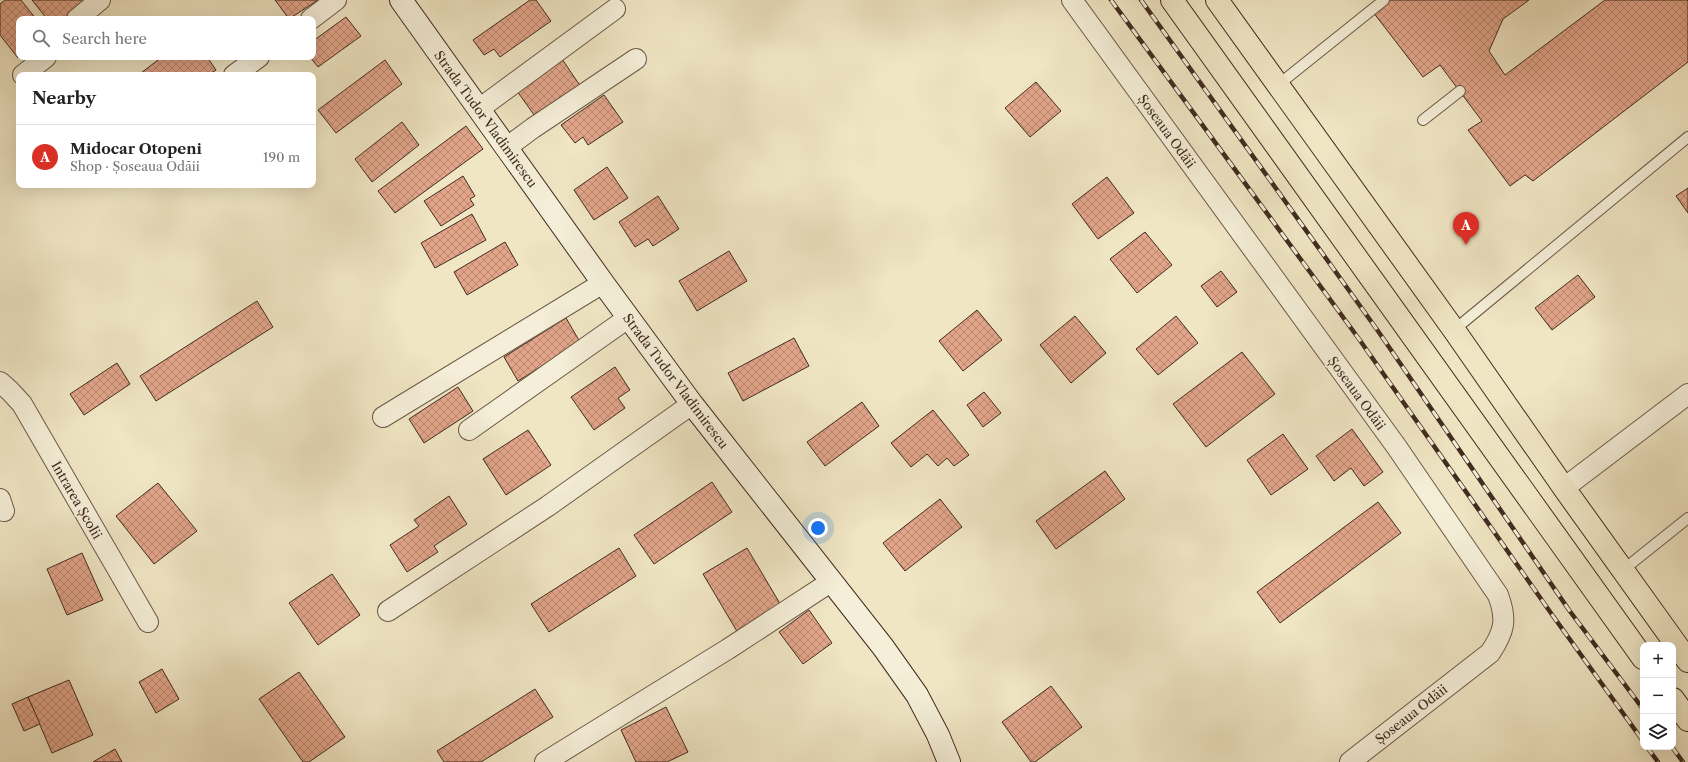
<!DOCTYPE html>
<html lang="en">
<head>
<meta charset="utf-8">
<style>
	body { margin:0; font-family:"Libre Caslon Text",serif; background:#f2f2f2; color:#222 }
	.controls { position:absolute; right:12px; bottom:12px; display:grid; overflow:hidden; border-radius:8px; box-shadow:0 4px 16px #0002 }
	.controls button { width:36px; height:36px; display:grid; place-items:center; padding:0; border:0; border-bottom:1px solid #e0e0e0; background:#fff; color:#222; font:20px sans-serif }
	.you { position:absolute; left:818px; top:528px; width:14px; height:14px; margin:-10px; border:3px solid #fff; border-radius:50%; background:#1a73e8; box-shadow:0 0 0 6px #1a73e833 }
	.badge { display:grid; place-items:center; width:26px; height:26px; border-radius:50%; background:#d93025; color:#fff; font-size:13px; font-weight:700 }
	.pin { position:absolute; translate:-50% -33px; filter:drop-shadow(0 1px 2px #0008) }
	.pin::after { content:''; position:absolute; top:21px; width:14px; height:12px; background:inherit; clip-path:polygon(0 0,100% 0,50% 100%) }
	.list { margin:0; padding:0; list-style:none }
	h2 { display:flex; justify-content:space-between; align-items:center; height:52px; margin:0; padding:0 16px; font-size:17px }
	h2 small { font-size:13px; font-weight:400; color:#767676 }
	.list li { display:grid; grid-template-columns:26px 1fr auto; gap:12px; align-items:center; box-sizing:border-box; height:64px; padding:0 16px; border-top:1px solid #e0e0e0 }
	.list b { display:block; font-size:15px; white-space:nowrap }
	.list p { margin:0; font-size:13px; white-space:nowrap; color:#767676 }
	.list em { font-size:13px; font-style:normal; color:#767676 }
	.icon { flex:none; width:22px; height:22px; fill:none; stroke:currentColor; stroke-width:2; stroke-linecap:round; stroke-linejoin:round }
	.map { position:relative; flex:none; width:1688px; height:762px; overflow:hidden }
	.search { position:absolute; background:#fff; box-shadow:0 4px 16px #0002; left:16px; top:16px; width:300px; height:44px; display:flex; align-items:center; gap:10px; box-sizing:border-box; padding:0 14px; border-radius:8px; color:#767676; font-size:15px }
	.panel { position:absolute; background:#fff; box-shadow:0 4px 16px #0002; left:16px; top:72px; width:300px; height:116px; border-radius:8px }
	.map>svg:first-child { display:block }
</style>
</head>
<body>
<div class="map">
<svg width="1688" height="762" viewBox="0 0 1688 762">
	<defs>
		<pattern id="building-cross-hatch" width="8" height="8" patternUnits="userSpaceOnUse"><rect width="8" height="8" fill="#e2a58a"/><path d="M0 0l8 8M0 8l8-8" fill="none" stroke="#b98770"/></pattern>
	</defs>
	<rect width="100%" height="100%" fill="#f0e6c4"/>
	<filter id="stains"><feTurbulence type="fractalNoise" baseFrequency=".005" numOctaves="4"/><feColorMatrix values="0 0 0 0 .2 0 0 0 0 .09 0 0 0 0 .02 0 0 0 .5 -.17"/></filter>
	<radialGradient id="worn" r=".72"><stop offset=".6" stop-color="#630" stop-opacity="0"/><stop offset="1" stop-color="#630" stop-opacity=".3"/></radialGradient>
	<g fill="url(#building-cross-hatch)" stroke="#412b20">
		<path d="M5 0H21L36 19H19L18 58 0 35V4Z"/>
		<path d="M32 0H87L63 19H47Z"/>
		<path d="M275 0H318L289 19Z"/>
		<path d="M530 0H536L551 21 500 57 494 49 484 55 473 40Z"/>
		<path d="M1389 0H1529L1503 19 1489 51 1505 75 1605 0H1688V62L1533 181 1525 175 1510 186 1468 130 1482 121 1440 65 1423 77 1373 12Z"/>
		<path d="M346 17 361 36 318 67 310 57H313V41Z"/>
		<path d="M162 57H207L216 70 208 75H142L141 73Z"/>
		<path d="M562 59 581 87 537 119 517 91Z"/>
		<path d="M385 60 402 84 336 133 318 110Z"/>
		<path d="M1036 82 1061 111 1030 137 1005 108Z"/>
		<path d="M604 95 623 122 588 145 583 137 575 143 561 125Z"/>
		<path d="M402 122 419 145 372 182 355 159Z"/>
		<path d="M466 126 483 149 395 213 378 191Z"/>
		<path d="M607 167 628 198 594 220 574 190Z"/>
		<path d="M463 176 475 196 470 199 474 205 441 226 424 201Z"/>
		<path d="M1107 177 1134 213 1098 239 1072 204Z"/>
		<path d="M1688 188V213L1676 196Z"/>
		<path d="M658 196 679 229 653 246 648 239 635 247 619 222Z"/>
		<path d="M472 214 486 240 435 268 421 243Z"/>
		<path d="M1145 232 1172 265 1137 293 1110 259Z"/>
		<path d="M505 242 518 265 467 295 454 272Z"/>
		<path d="M729 251 747 281 697 311 679 281Z"/>
		<path d="M1221 271 1237 292 1217 307 1201 286Z"/>
		<path d="M1578 275 1595 297 1552 330 1535 308Z"/>
		<path d="M257 301 273 327 156 401 140 376Z"/>
		<path d="M977 310 1002 340 963 371 939 341Z"/>
		<path d="M1075 316 1106 353 1071 383 1040 345Z"/>
		<path d="M1176 316 1198 343 1158 375 1136 349Z"/>
		<path d="M566 318 580 342 518 381 504 357Z"/>
		<path d="M794 338 809 366 743 401 728 373Z"/>
		<path d="M1242 352 1275 394 1206 447 1173 404Z"/>
		<path d="M117 363 130 384 84 415 70 394Z"/>
		<path d="M615 367 630 390 618 398 625 408 594 430 571 397Z"/>
		<path d="M458 387 473 411 424 443 409 419Z"/>
		<path d="M984 392 1001 413 983 427 967 405Z"/>
		<path d="M862 402 879 426 825 466 807 442Z"/>
		<path d="M933 410 969 455 954 466 947 458 938 466 927 454 911 467 891 443Z"/>
		<path d="M1352 429 1383 472 1364 486 1351 468 1334 481 1316 456Z"/>
		<path d="M528 430 551 465 506 495 483 459Z"/>
		<path d="M1283 434 1308 469 1271 495 1247 460Z"/>
		<path d="M1105 471 1125 499 1056 549 1036 521Z"/>
		<path d="M712 482 732 512 654 564 634 535Z"/>
		<path d="M158 483 197 531 154 564 116 516Z"/>
		<path d="M449 496 467 524 434 546 438 552 407 572 390 545 419 526 414 520Z"/>
		<path d="M940 499 962 527 905 571 883 543Z"/>
		<path d="M1378 502 1401 533 1280 623 1257 592Z"/>
		<path d="M619 548 636 576 549 632 531 604Z"/>
		<path d="M747 548 782 607 738 633 703 574Z"/>
		<path d="M82 553 103 600 67 615 47 569Z"/>
		<path d="M332 574 360 615 318 645 289 603Z"/>
		<path d="M809 610 832 643 803 664 779 632Z"/>
		<path d="M162 669 179 699 156 713 139 682Z"/>
		<path d="M299 672 345 737 309 762H303L259 699Z"/>
		<path d="M69 680 93 735 52 753 28 697Z"/>
		<path d="M1051 686 1082 727 1035 762H1031L1002 722Z"/>
		<path d="M535 689 553 717 481 762H444L437 751Z"/>
		<path d="M28 697 40 724 24 731 12 704Z"/>
		<path d="M666 707 688 752 667 762H636L621 730Z"/>
		<path d="M115 749 122 762H93Z"/>
	</g>
	<g fill="none" stroke-linecap="round" stroke-linejoin="round">
		<g stroke="#6d5a49" stroke-width="12">
			<g id="lane">
				<path d="M1278 85 1384 0"/>
				<path d="M1423 120 1460 91"/>
				<path d="M1454 330 1688 137"/>
				<path d="M1623 570 1688 518"/>
			</g>
		</g>
		<g stroke="#6d5a49" stroke-width="22">
			<g id="street">
				<path d="M1072 0 1396 446 1498 595C1507 619 1505 631 1490 653L1350 762"/>
				<path d="M77 19 100 0"/>
				<path d="M311 19 336 0"/>
				<path d="M23 75 46 57"/>
				<path d="M234 75 259 57"/>
				<path d="M479 109 615 9"/>
				<path d="M506 148 533 128 636 59"/>
				<path d="M0 382 10 391 22 404 148 622"/>
				<path d="M383 417 603 283"/>
				<path d="M469 430 628 318"/>
				<path d="M1564 488 1688 394"/>
				<path d="M0 499 4 511"/>
				<path d="M388 611 548 506 692 404"/>
				<path d="M545 762 728 649 832 581"/>
			</g>
		</g>
		<g stroke="#412b20" stroke-width="24">
			<path id="secondary" d="M401 0 603 283 692 404 883 647 917 695 938 735 949 762"/>
		</g>
		<g stroke="#412b20" stroke-width="24">
			<g id="primary">
				<path d="M1172 0 1643 658"/>
				<path d="M1217 0 1454 330 1564 488 1688 661"/>
				<path d="M1673 699 1688 720"/>
			</g>
		</g>
		<use href="#lane" stroke="#f5efd9" stroke-width="10"/>
		<use href="#street" stroke="#f5efd9" stroke-width="20"/>
		<use href="#secondary" stroke="#f5efd9" stroke-width="22"/>
		<use href="#primary" stroke="#f0e6c4" stroke-width="22"/>
		<g stroke="#412b20" stroke-width="4.5">
			<g id="rail">
				<path d="M1111 0 1359 339 1553 616 1643 741"/>
				<path d="M1141 0 1378 331 1569 610 1643 709"/>
				<path d="M1647 747 1658 762"/>
				<path d="M1672 747 1683 762"/>
			</g>
		</g>
		<use href="#rail" stroke="#f5efd9" stroke-width="3" stroke-dasharray="9" stroke-linecap="butt"/>
	</g>
	<g text-anchor="middle" stroke-width="4" stroke-linejoin="round" paint-order="stroke">
		<g font-size="13" fill="#412b20" stroke="#f5efd9">
			<text transform="translate(486 119) rotate(54)" y="5">Strada Tudor Vladimirescu</text>
			<text transform="translate(1167 131) rotate(54)" y="5">Șoseaua Odăii</text>
			<text transform="translate(676 381) rotate(53)" y="5">Strada Tudor Vladimirescu</text>
			<text transform="translate(1357 393) rotate(54)" y="5">Șoseaua Odăii</text>
			<text transform="translate(77 500) rotate(60)" y="5">Intrarea Școlii</text>
			<text transform="translate(1411 714) rotate(-38)" y="5">Șoseaua Odăii</text>
		</g>
	</g>
	<rect width="100%" height="100%" filter="url(#stains)"/>
	<rect width="100%" height="100%" fill="url(#worn)"/>
</svg>
<div class="controls">
<button>+</button>
<button>−</button>
<button><svg class="icon" aria-label="layers" viewBox="0 0 24 24"><path d="M12 4l9 5-9 5-9-5zM3 14l9 5 9-5"/></svg></button>
</div>
<div class="you"></div>
<div class="pin badge" style="left:1466px;top:245px">A</div>
<div class="search"><svg class="icon" aria-label="search" viewBox="0 0 24 24"><circle cx="10" cy="10" r="6"/><path d="M15 15l6 6"/></svg>Search here</div>
<section class="panel">
<h2>Nearby<small></small></h2>
<ul class="list">
<li><span class="badge">A</span><div><b>Midocar Otopeni</b><p>Shop · Șoseaua Odăii</p></div><em>190 m</em></li>
</ul>
</section>
</div>
</body>
</html>
